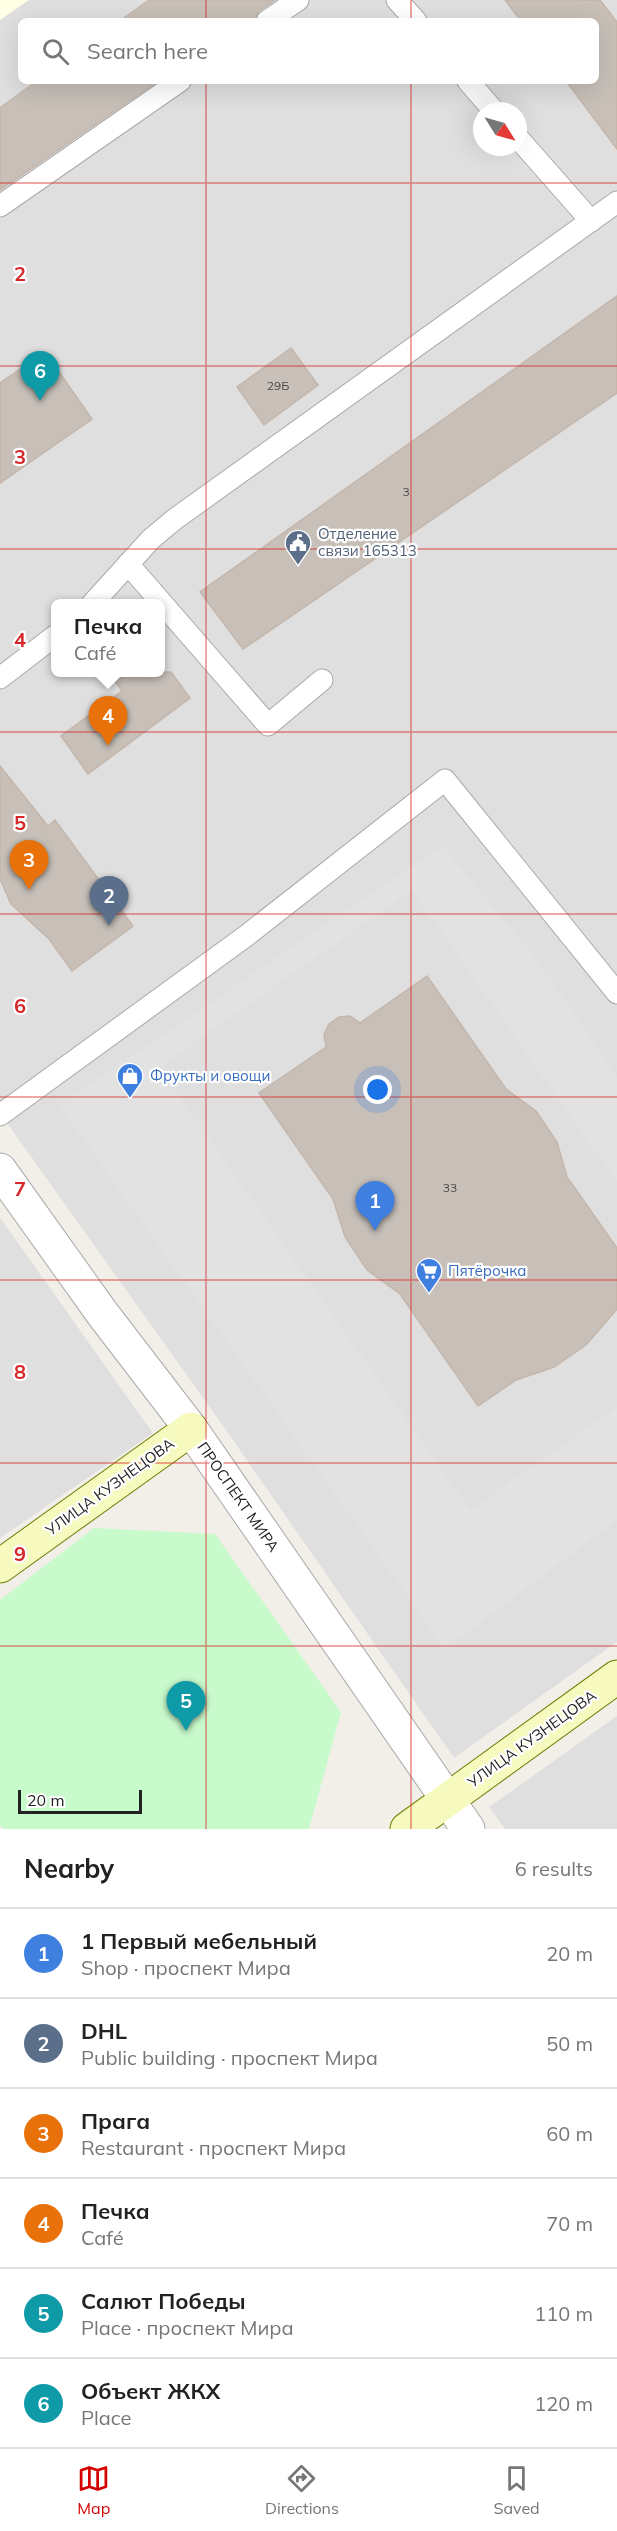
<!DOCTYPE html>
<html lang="en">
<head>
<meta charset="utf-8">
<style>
	body { margin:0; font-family:Mulish,sans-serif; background:#f6f6f6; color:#222 }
	.compass { position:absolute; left:473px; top:102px; width:54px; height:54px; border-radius:50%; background:#fff; box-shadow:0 6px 24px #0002; rotate:127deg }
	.scale { position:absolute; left:18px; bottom:15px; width:124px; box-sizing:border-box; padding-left:6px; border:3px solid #222; border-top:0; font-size:16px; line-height:21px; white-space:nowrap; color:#222; -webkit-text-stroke:4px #fff; paint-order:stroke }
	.you { position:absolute; left:378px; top:1090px; width:21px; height:21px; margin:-15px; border:4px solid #fff; border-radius:50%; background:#1a73e8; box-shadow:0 0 0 9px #1a73e833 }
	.badge { display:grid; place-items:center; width:39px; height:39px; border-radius:50%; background:#d40000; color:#fff; font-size:20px; font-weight:700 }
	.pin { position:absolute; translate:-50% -50px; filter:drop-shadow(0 2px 3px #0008) }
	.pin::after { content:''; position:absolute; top:32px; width:21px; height:18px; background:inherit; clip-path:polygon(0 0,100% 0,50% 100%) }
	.popup { position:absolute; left:51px; top:599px; width:114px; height:78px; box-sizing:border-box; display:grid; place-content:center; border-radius:9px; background:#fff; filter:drop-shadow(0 2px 4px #0005); font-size:20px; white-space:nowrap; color:#767676 }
	.popup b { font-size:22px; color:#222 }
	.popup::after { content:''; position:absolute; left:50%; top:100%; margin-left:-12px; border:12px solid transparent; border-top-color:#fff }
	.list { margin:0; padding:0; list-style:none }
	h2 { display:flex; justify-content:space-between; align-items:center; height:78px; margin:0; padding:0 24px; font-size:26px }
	h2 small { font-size:20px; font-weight:400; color:#767676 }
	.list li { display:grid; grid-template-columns:39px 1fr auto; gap:18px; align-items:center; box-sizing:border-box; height:90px; padding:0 24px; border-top:2px solid #e0e0e0 }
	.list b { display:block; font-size:22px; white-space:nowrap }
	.list p { margin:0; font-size:20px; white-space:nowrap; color:#767676 }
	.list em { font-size:20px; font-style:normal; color:#767676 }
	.icon { flex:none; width:33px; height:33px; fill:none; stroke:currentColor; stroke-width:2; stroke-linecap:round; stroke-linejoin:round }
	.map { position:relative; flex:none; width:617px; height:1829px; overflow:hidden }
	.search { position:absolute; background:#fff; box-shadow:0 6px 24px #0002; left:18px; right:18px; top:18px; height:66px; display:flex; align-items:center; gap:15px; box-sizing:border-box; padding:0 21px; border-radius:9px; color:#767676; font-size:22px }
	.sheet { height:618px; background:#fff }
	nav { display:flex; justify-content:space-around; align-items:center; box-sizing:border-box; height:84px; border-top:2px solid #e0e0e0; background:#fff; font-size:16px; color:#767676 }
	nav a { display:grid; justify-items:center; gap:3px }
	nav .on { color:#d40000 }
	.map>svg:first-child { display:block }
</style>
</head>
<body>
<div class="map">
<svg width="617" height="1829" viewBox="0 0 617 1829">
	<rect width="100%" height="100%" fill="#f2efe9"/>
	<g fill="#e0dfdf" fill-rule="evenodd">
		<path d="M0 0H617V1642L454 1758 221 1423 0 1113ZM21 21H596V81H21ZM482 111H518V147H482ZM56 604H160V672H56Z"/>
		<path d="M0 1218 153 1433 0 1538Z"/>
		<path d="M617 1716V1829H505L489 1807Z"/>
	</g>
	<path fill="#ffffe5" d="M0 0H29L0 20Z"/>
	<path fill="#c8facc" d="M94 1528 215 1534 341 1712 309 1829H3L0 1825V1600Z"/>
	<path fill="#e2e2e2" d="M442 846 538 961 617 1078V1182L412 890 159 1067 470 1510 617 1407V1520L445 1649 59 1105Z"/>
	<g fill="#c7bfb8" stroke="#c4b6ab" stroke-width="1.5">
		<path d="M149 0H275L259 11 254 21H120Z"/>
		<path d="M505 0H600L617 22V149L566 81H596V21H521Z"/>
		<path d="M37 81H158L0 190V108Z"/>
		<path d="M617 296V393L243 649 200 592Z"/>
		<path d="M291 348 318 385 264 425 237 387Z"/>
		<path d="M45 352 92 419 0 483V383Z"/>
		<path d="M109 672H171L190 698 88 774 61 736 122 691Z"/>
		<path d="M0 766 48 826 55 820 133 926 72 971 49 939 11 904 0 879Z"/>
		<path d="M427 976 506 1089 536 1111 557 1142 567 1177 617 1248V1309L586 1345 554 1367 516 1380 478 1406 400 1294 367 1270 345 1237 333 1199 259 1093 326 1047 324 1034 329 1024 339 1017 350 1016 360 1023Z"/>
	</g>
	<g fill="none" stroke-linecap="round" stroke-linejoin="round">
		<g stroke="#a9a9a9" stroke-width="23">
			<g id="lane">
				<path d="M397 0 416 21"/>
				<path d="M267 21 298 0"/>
				<path d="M468 81 494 111"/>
				<path d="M518 138 591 221"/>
				<path d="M0 206 180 81"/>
				<path d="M128 564 268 725 322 680"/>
				<path d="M92 604 151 539 175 519 617 202"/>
				<path d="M0 678 56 635"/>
				<path d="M0 1115 246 936 445 780 617 993"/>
			</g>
		</g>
		<g stroke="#a9a9a9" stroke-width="35">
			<path id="street" d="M0 1170 102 1313 191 1429 468 1829"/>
		</g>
		<g stroke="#707d05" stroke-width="35">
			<g id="secondary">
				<path d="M0 1566 191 1429"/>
				<path d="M407 1829 617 1677"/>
			</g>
		</g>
		<use href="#lane" stroke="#fff" stroke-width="21"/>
		<use href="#street" stroke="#fff" stroke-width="33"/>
		<use href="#secondary" stroke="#f7fabf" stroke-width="33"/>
	</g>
	<path fill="none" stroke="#d62828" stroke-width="1.5" stroke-opacity="0.55" d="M206 0V21M411 0V21M206 81V1829M411 81V1829M0 183H617M0 366H617M0 549H617M0 732H617M0 914H617M0 1097H617M0 1280H617M0 1463H617M0 1646H617"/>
	<defs>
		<g id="civic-pin" transform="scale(1.35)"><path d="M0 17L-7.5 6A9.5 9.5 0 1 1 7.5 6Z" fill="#5c6f8a" stroke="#fff"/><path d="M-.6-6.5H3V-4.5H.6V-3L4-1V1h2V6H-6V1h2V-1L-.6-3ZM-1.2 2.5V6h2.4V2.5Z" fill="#fff"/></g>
		<g id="shop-pin" transform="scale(1.35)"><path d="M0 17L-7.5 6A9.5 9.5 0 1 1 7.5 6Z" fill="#3f7fe0" stroke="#fff"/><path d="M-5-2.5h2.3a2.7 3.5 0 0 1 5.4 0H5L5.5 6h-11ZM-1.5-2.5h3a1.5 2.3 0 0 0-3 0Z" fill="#fff"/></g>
		<g id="supermarket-pin" transform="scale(1.35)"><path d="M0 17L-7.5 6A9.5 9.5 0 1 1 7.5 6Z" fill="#3f7fe0" stroke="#fff"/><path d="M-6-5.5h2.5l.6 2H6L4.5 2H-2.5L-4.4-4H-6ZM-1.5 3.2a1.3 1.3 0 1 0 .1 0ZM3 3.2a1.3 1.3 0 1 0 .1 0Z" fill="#fff"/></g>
	</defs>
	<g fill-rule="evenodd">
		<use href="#civic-pin" x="298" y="543"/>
		<use href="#shop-pin" x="130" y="1076"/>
		<use href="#supermarket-pin" x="429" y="1271"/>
	</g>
	<g text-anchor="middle" stroke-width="4.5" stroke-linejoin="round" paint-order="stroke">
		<g font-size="12" fill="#4b4948">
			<text x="278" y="390">29Б</text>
			<text x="406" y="496">3</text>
			<text x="450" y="1192">33</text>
		</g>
		<g font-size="15" fill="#4e5e75" stroke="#fff" text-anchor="start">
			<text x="318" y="539">Отделение<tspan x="318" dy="17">связи 165313</tspan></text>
		</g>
		<g font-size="15" fill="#366cbe" stroke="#fff" text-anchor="start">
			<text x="150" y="1081">Фрукты и овощи</text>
			<text x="448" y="1276">Пятёрочка</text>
		</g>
		<g font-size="15" fill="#222" stroke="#fff">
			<text transform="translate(110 1487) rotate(-36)" y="5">УЛИЦА КУЗНЕЦОВА</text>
			<text transform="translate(238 1497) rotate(55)" y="5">ПРОСПЕКТ МИРА</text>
			<text transform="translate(532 1739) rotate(-36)" y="5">УЛИЦА КУЗНЕЦОВА</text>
		</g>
	</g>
	<g font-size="20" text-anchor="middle" font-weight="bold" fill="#d62828" stroke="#fff" stroke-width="4.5" stroke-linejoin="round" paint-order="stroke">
		<text x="20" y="281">2</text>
		<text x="20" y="464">3</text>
		<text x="20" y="647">4</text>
		<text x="20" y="830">5</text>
		<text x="20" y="1013">6</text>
		<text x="20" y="1196">7</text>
		<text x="20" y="1379">8</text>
		<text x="20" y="1561">9</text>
	</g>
</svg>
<svg class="compass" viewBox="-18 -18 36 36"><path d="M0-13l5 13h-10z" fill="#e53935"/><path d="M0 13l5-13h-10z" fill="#767676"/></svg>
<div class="scale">20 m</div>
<div class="you"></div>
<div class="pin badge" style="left:375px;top:1231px;background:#3f7fe0">1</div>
<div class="pin badge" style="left:109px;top:926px;background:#5c6f8a">2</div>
<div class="pin badge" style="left:29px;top:890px;background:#e8710a">3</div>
<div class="pin badge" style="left:108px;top:746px;background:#e8710a">4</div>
<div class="popup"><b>Печка</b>Café</div>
<div class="pin badge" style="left:186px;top:1731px;background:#0f9aa8">5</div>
<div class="pin badge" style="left:40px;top:401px;background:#0f9aa8">6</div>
<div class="search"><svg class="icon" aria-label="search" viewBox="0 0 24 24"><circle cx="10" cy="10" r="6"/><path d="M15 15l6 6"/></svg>Search here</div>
</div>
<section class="sheet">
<h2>Nearby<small>6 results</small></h2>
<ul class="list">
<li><span class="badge" style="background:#3f7fe0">1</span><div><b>1 Первый мебельный</b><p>Shop · проспект Мира</p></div><em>20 m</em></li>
<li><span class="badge" style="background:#5c6f8a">2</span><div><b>DHL</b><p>Public building · проспект Мира</p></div><em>50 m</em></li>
<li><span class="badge" style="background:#e8710a">3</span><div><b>Прага</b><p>Restaurant · проспект Мира</p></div><em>60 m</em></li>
<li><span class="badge" style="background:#e8710a">4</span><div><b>Печка</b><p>Café</p></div><em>70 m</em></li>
<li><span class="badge" style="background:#0f9aa8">5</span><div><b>Салют Победы</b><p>Place · проспект Мира</p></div><em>110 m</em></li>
<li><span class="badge" style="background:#0f9aa8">6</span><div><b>Объект ЖКХ</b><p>Place</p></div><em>120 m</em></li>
</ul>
</section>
<nav>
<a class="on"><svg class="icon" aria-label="map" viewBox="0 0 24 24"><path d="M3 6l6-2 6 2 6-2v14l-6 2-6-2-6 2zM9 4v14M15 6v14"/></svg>Map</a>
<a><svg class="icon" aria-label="directions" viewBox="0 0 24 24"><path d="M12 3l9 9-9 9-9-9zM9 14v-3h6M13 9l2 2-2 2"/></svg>Directions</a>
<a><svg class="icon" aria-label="saved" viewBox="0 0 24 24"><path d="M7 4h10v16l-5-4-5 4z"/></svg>Saved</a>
</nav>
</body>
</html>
